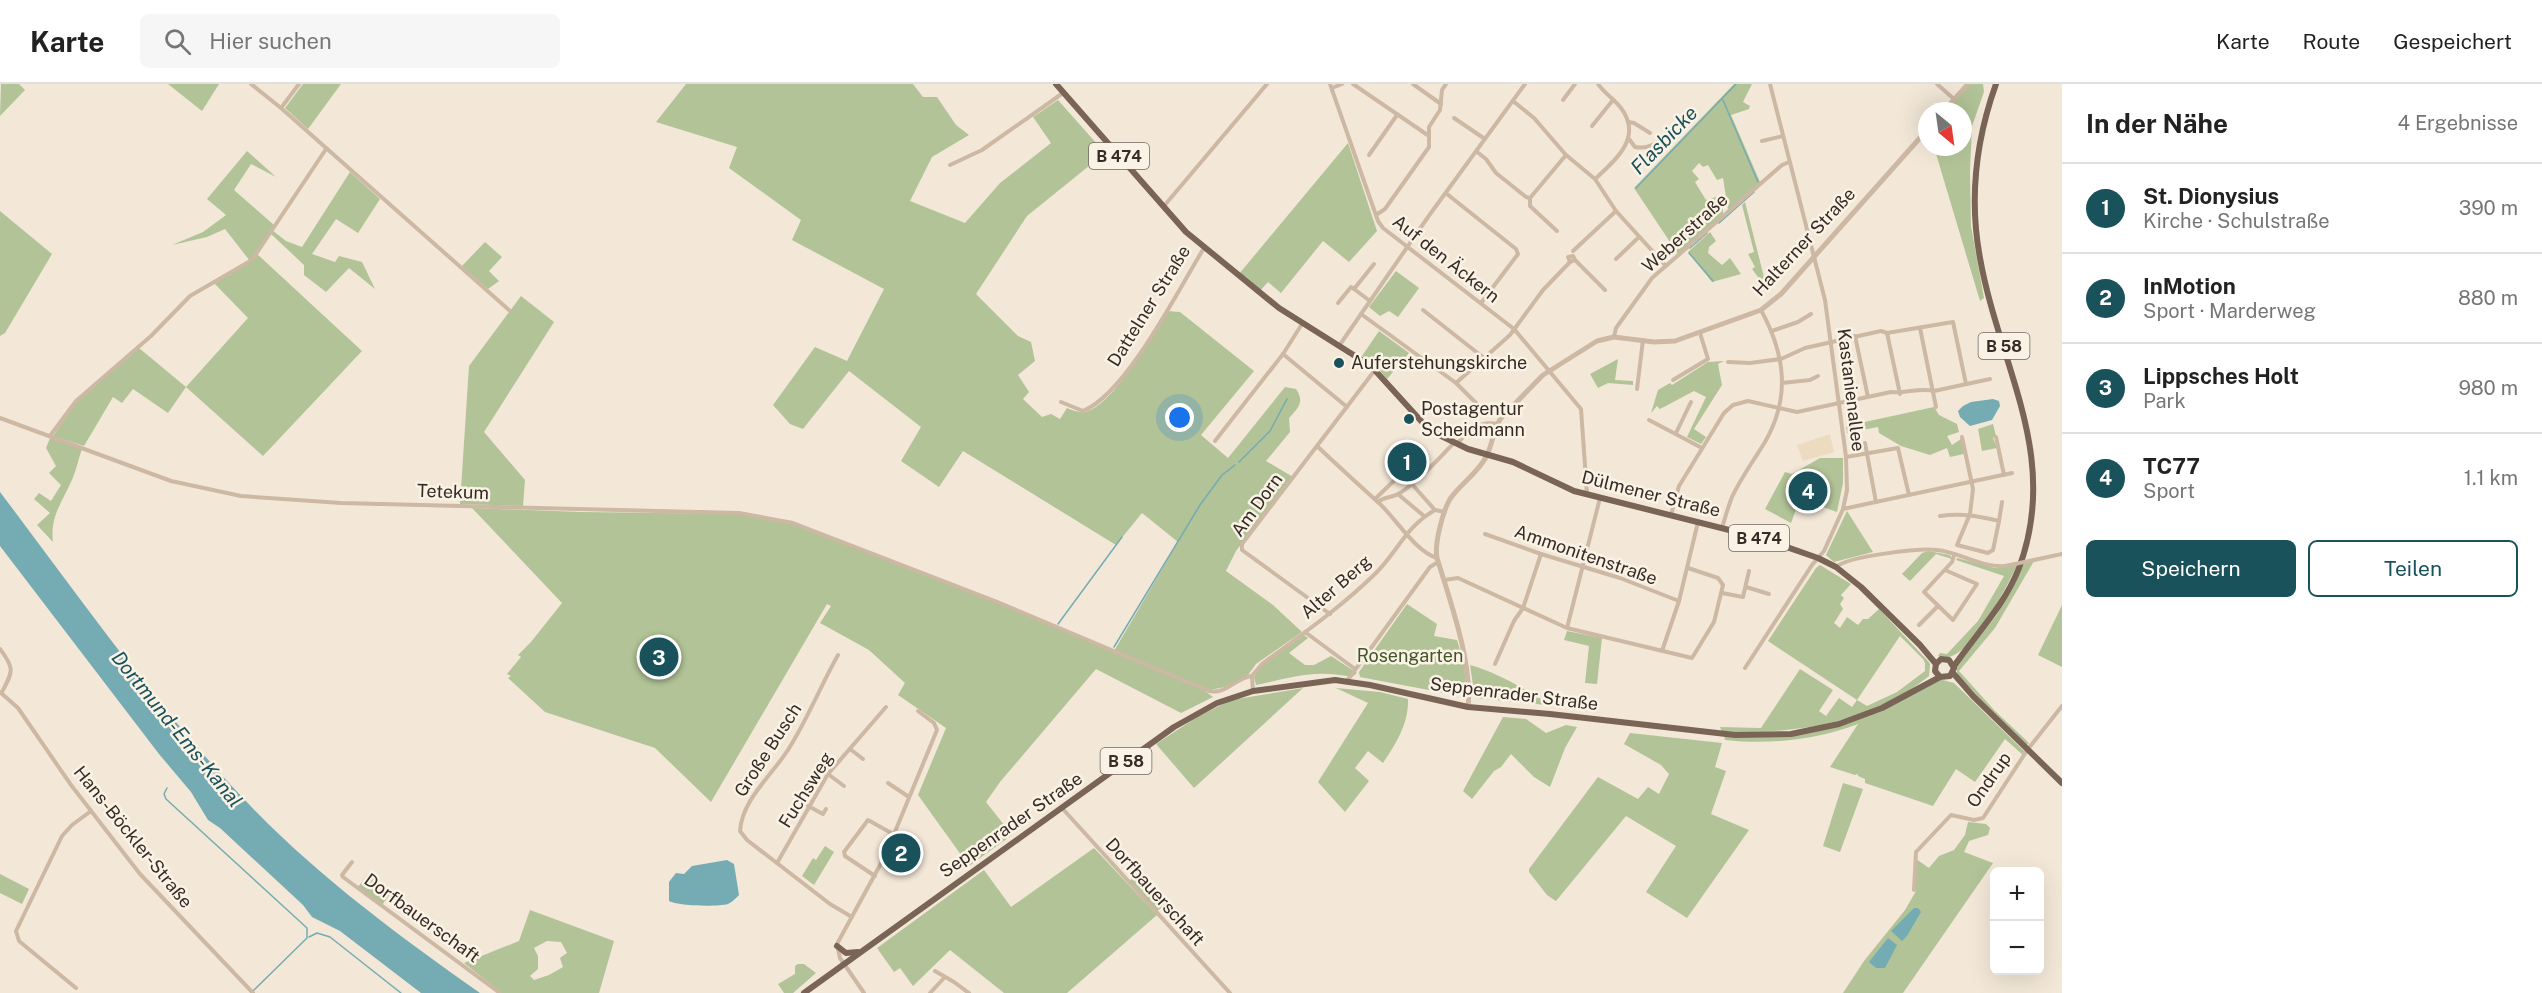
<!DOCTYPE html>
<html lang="de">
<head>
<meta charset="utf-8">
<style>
	body { margin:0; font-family:"Public Sans",sans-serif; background:#f6f6f6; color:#222 }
	.controls { position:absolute; right:18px; bottom:18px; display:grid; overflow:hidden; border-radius:9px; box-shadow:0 6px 24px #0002 }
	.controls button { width:54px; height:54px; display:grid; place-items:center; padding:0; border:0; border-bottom:2px solid #e0e0e0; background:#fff; color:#222; font:30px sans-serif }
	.compass { position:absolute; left:1918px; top:18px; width:54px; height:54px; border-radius:50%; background:#fff; box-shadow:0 6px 24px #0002; rotate:151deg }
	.you { position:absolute; left:1180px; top:334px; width:21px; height:21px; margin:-15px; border:4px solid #fff; border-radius:50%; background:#1a73e8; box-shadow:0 0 0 9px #1a73e833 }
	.badge { display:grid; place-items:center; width:39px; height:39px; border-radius:50%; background:#19525a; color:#fff; font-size:20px; font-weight:700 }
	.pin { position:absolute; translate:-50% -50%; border:3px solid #fff; box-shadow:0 2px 6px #0006 }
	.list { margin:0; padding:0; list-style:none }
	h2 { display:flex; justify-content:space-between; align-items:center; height:78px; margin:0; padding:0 24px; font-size:26px }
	h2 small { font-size:20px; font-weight:400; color:#767676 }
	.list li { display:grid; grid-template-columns:39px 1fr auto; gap:18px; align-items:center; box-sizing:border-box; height:90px; padding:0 24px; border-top:2px solid #e0e0e0 }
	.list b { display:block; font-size:22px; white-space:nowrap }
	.list p { margin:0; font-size:20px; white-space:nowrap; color:#767676 }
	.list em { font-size:20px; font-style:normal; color:#767676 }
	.actions { display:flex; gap:12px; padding:18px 24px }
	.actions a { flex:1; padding:14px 0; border:2px solid #19525a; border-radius:9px; text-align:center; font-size:21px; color:#19525a }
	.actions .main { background:#19525a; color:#fff }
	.icon { flex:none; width:33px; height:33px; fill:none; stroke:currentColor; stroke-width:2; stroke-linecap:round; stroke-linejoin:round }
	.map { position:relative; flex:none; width:2062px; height:909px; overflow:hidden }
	header { display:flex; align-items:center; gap:36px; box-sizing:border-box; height:84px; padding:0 30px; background:#fff; border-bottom:2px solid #e0e0e0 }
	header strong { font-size:28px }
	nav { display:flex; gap:33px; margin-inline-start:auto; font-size:21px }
	.search { width:420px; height:54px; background:#f6f6f6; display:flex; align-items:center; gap:15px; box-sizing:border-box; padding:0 21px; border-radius:9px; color:#767676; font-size:22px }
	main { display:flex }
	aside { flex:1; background:#fff }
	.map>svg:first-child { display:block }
</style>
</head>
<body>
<header>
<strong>Karte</strong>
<div class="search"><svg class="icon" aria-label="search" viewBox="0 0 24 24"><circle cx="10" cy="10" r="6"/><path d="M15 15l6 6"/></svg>Hier suchen</div>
<nav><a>Karte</a><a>Route</a><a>Gespeichert</a></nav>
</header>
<main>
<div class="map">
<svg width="2062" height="909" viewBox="0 0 2062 909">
	<rect width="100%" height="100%" fill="#f3e8d8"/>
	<g fill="#b1c397" fill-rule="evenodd">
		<path d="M1 0H19L25 6 0 32Z"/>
		<path d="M168 0H219L202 27Z"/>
		<path d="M303 0H341L308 45 285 24Z"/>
		<path d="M686 0H913L923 13H937L956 41 969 51 932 73 910 117 965 139 1000 99 1051 59 1033 33 1058 16 1105 69 1027 132 976 210 1018 252 1031 258 1035 277 1018 291 1029 308 1023 315 1042 333 1051 330 1060 335 1067 324C1072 326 1079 329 1085 328 1114 321 1152 252 1167 227L1180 228 1254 287 1201 351 1228 374 1285 303 1296 305C1305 318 1298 324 1289 334L1290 348 1266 377 1293 393 1236 467 1226 487 1273 521 1302 548 1256 580 1248 591 1225 603 1205 607 1213 613 1181 629 1096 585 1000 698 986 718 1012 751 969 782 918 711 946 644 898 611 905 599 869 566 820 539 831 522 827 520 711 718 655 664 545 628 508 594 511 592 507 590 521 573 518 571 531 558 562 519 472 424 581 428 738 430 792 440 995 518 1114 567 1178 458 1142 429 1116 461 963 367 939 403 901 377 921 343 849 287 803 345 790 340 773 321 815 263 847 277 884 205 792 156 801 136 729 84 737 63 656 38Z"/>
		<path d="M1734 0H1752L1743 18 1750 22 1749 25 1731 31 1760 98 1728 126 1723 94 1717 96 1708 81 1703 83 1699 79 1692 87 1699 95 1695 98 1706 116 1722 111 1723 130 1678 170 1634 104Z"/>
		<path d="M1970 0H1983L1984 8 1972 42 1970 88 1971 142 1984 214 1980 217 1934 63H1963V27H1947Z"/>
		<path d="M1348 59 1377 147 1349 178 1323 157 1281 209 1268 198 1260 207 1239 190Z"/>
		<path d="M247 67 276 93 251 80 234 106 274 141 256 169 362 267 263 372 186 303 168 329 133 305 122 319 113 313 84 362 53 352 77 317 139 264 186 303 248 234 214 199 250 177 225 145 207 153 172 161 203 148 226 131 207 115Z"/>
		<path d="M350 88 380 115 358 149 336 135 312 170 335 178 339 172 362 178 375 205 349 184 326 208 304 191V181L270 149 272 146 286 157 302 163Z"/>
		<path d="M1745 118 1767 205 1752 185 1755 183 1748 170 1754 168 1742 121Z"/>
		<path d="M0 127 52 170 5 249 0 252Z"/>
		<path d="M1710 148 1716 157 1709 163 1708 169 1722 181 1730 174 1741 190 1712 198 1688 168Z"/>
		<path d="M485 158 502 173 489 187 499 197 488 205 462 182Z"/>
		<path d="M1396 187 1419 204 1398 233 1389 227 1380 232 1369 223Z"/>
		<path d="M521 212 554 238 484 348 525 396 523 422 460 420 469 282Z"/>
		<path d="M1379 247 1409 269 1387 295 1375 280 1362 272Z"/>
		<path d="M1618 275 1615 296 1633 297V301L1608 299 1598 304 1590 290Z"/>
		<path d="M1724 277 1718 280 1722 301 1694 345 1706 353 1701 360 1687 353 1706 313 1694 307 1660 325 1657 322 1651 329 1658 306 1670 299 1672 301 1708 278Z"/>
		<path d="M1934 323 1939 331 1957 340 1959 348 1947 352 1952 361 1961 355 1964 370 1950 373 1947 364 1930 371 1901 362 1879 349 1878 343 1847 349 1846 342Z"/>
		<path d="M1993 340 1996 352 1993 354 1997 364 1982 367 1978 345Z"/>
		<path d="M50 354 82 365C78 376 76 388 71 398 61 420 50 433 53 458L37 441 50 429 34 415 39 409 51 417 61 401 49 389 56 382 46 364Z"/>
		<path d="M1820 374H1843V399L1837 428 1800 415 1791 439 1765 425 1785 388 1792 390Z"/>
		<path d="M1847 427 1873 468 1834 478 1826 471Z"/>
		<path d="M1928 467 1950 471 1952 475 1936 470 1910 497 1902 490 1922 469Z"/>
		<path d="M1957 474 1995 484 2017 481C2007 503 1975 563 1952 572 1948 574 1942 573 1938 572L1940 569 1947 570 1978 537 2004 492 1956 476Z"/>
		<path d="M2034 477 1995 544 1959 587 1995 627 2027 657 2029 660 2026 661 1958 592 1956 583 1996 532 2011 506 2022 480Z"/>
		<path d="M1820 481 1851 500 1841 511 1844 514 1840 520 1843 525 1834 539 1840 544 1847 533 1858 541 1863 535H1868L1879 525 1928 577 1930 580 1929 592C1870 640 1795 650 1722 648L1720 643 1761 644 1800 585 1833 606 1819 627 1826 632 1839 614 1852 623 1857 616 1768 557 1816 484ZM1900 552 1923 575 1925 579V587L1897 608 1867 622 1857 616Z"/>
		<path d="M1407 520 1437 540 1434 552 1457 556 1464 579 1466 602 1455 611 1360 593 1359 588Z"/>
		<path d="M2062 521V583L2038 571Z"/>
		<path d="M1567 547 1602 554 1597 600 1585 599 1589 562 1564 556Z"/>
		<path d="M1304 551 1308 554 1289 569 1305 581H1314L1331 572 1357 589 1352 593C1313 585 1294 593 1256 601L1254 593 1261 582Z"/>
		<path d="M1470 581C1498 589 1521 603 1546 618V621L1475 614Z"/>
		<path d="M1939 595 1954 599 2024 667 2023 671 2005 655 1975 698 1956 685 1933 722 1865 699V695L1858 692V690L1855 691 1830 683 1858 640C1816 656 1769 661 1725 656L1724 652 1782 653 1840 642Z"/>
		<path d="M1303 604 1194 704 1156 660 1197 633 1231 616Z"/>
		<path d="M1336 604 1380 608 1408 615C1409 639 1396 660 1383 679L1368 667 1355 684 1369 697 1345 728 1318 698 1368 619Z"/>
		<path d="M1503 633 1526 635 1546 649 1566 641 1577 643 1565 664 1550 703 1534 693 1511 670 1501 683 1494 687 1472 715 1463 707Z"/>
		<path d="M1630 649 1722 659 1715 683 1726 687 1711 730 1749 746 1687 834 1646 808 1676 762 1626 732 1556 817 1547 811 1529 788V785L1598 693 1638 715 1648 703 1659 710 1669 690 1661 681 1624 660Z"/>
		<path d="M1843 699 1863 705 1840 768 1823 762Z"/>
		<path d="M1968 738 1986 740 1990 744 1988 751 1969 757 1964 768 1993 779 1903 909H1843L1864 877 1905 826 1916 807V775L1929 784 1939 772 1954 766 1965 751Z"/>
		<path d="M825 762 834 768 814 801 802 792 813 774 816 776Z"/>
		<path d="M1094 764 1157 831 1067 909H1004L950 866 913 902 900 884 894 888 877 864 984 786 1011 823Z"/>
		<path d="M1140 788 1167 819 1156 828 1128 798Z"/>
		<path d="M0 790 29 805 22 820 0 809Z"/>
		<path d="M367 791 391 809 382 821 358 803Z"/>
		<path d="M530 826 614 857 599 909H502L464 879 519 857ZM547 857 561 858 567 869 560 874 563 883 549 891 534 896 530 892 538 885V872L534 864Z"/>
		<path d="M798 880H804L816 889 793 909H784L778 900 795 890V882Z"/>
	</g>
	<path fill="#ecdbbe" d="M1830 350 1834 368 1803 377 1797 361Z"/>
	<g fill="#75abb2">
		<path d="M1993 315 1999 317 2000 322 1992 336 1970 342 1960 333 1958 327 1963 322 1971 318Z"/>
		<path d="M0 408C78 511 153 619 242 713 312 788 396 850 480 909H421L340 847 312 833 303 821 220 744 208 736 191 708 159 670 0 462Z"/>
		<path d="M727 776 734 780 739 811C736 814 732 818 728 820 717 823 677 822 669 817V798L676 789 684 790 692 782Z"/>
		<path d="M1914 824H1918L1921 828 1907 852 1902 857 1891 847Z"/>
		<path d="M1888 854 1897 861 1885 884H1876L1869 878Z"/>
	</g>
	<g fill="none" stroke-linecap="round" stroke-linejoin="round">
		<g stroke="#75abb2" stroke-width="1.5">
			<path d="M1723 16 1758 98"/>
			<path d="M1636 104 1736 0"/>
			<path d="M1719 139 1754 108"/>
			<path d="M1690 164 1707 149"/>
			<path d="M1689 169 1713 197"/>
			<path d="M1239 378 1270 347 1287 315"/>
			<path d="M1058 540 1122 453"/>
			<path d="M1114 563 1200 421 1222 391 1235 381"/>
			<path d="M167 704 164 710 166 715 307 844V854L253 907"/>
			<path d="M309 853 317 849 330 853 401 909"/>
		</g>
		<g stroke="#ccb8a3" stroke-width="4">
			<path d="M251 0 281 24 509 226"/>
			<path d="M1330 0 1378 137 1383 144 1514 245 1581 325 1587 410"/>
			<path d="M1353 0 1429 52"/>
			<path d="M1413 0 1441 20"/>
			<path d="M1937 0 1954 15"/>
			<path d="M1332 4 1342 0"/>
			<path d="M1563 16 1575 0"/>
			<path d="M1513 17 1534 34 1566 71 1595 95 1616 127 1666 182"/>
			<path d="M281 24 299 0"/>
			<path d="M1454 34 1485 55"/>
			<path d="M1628 38 1634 39 1650 49"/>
			<path d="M1592 42 1613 16"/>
			<path d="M1629 55 1635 63C1656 67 1670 47 1682 33"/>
			<path d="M1762 57 1783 52"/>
			<path d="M1477 68 1486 75 1496 89 1526 113 1530 114"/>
			<path d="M1369 71 1397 31"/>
			<path d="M950 81 982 66 1063 9"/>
			<path d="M1595 95C1616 76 1643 53 1621 24 1614 15 1604 9 1598 0"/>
			<path d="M1447 110 1516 165 1518 170 1481 219"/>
			<path d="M1530 114 1566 71"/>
			<path d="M1530 114V122L1557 147"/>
			<path d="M1164 122 1267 0"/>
			<path d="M1376 131 1385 125 1429 63V43L1440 26 1442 6 1446 0"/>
			<path d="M1573 167 1616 127"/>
			<path d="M1616 175 1639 153"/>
			<path d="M1575 176 1570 178 1568 173 1573 172 1575 176 1605 206"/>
			<path d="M1354 205 1370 217"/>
			<path d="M1338 219 1351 203 1354 205 1374 180"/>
			<path d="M1423 226 1484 274"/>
			<path d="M1361 230 1456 299 1481 324"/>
			<path d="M1920 244 1936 323"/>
			<path d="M1772 247 1798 238 1811 230"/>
			<path d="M1887 249 1900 310"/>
			<path d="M1855 252 1868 313"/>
			<path d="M1614 253 1616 244 1652 194 1782 81 1789 78"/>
			<path d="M1339 262 1428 133 1525 0"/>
			<path d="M1283 270 1347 323"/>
			<path d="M1728 278 1750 279 1781 275 1805 264 1881 247 1887 249 1953 238 1966 300"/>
			<path d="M1673 296 1708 275 1700 249"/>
			<path d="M1456 299 1510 251 1543 206 1570 178"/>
			<path d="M1782 299 1810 296 1818 292"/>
			<path d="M1637 305 1643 256"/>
			<path d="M1061 318 1083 327C1127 309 1178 206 1204 164"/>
			<path d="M0 334 171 397 241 412 341 419 739 429 793 439 995 517 1209 607C1226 611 1235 594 1252 592"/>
			<path d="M1649 336 1702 364"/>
			<path d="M1676 349 1691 318"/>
			<path d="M50 352 76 317 151 252 190 212 252 176 326 65"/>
			<path d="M1996 353 2004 391"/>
			<path d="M1215 357 1283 270 1302 240"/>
			<path d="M1865 359 1876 418"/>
			<path d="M1457 360C1467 348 1479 336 1497 340"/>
			<path d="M1317 362C1338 382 1359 401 1380 420 1396 435 1416 468 1437 474"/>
			<path d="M1846 373 1898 364 1909 411"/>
			<path d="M1399 411 1424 432"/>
			<path d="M1375 415 1402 389 1435 426"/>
			<path d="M1378 418C1385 412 1393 414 1400 409 1420 396 1437 376 1454 359"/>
			<path d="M1843 425 2012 389"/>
			<path d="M1671 431 1679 402 1724 329 1733 321 1748 317 1797 328 1891 308C1905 310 1920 303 1934 307L1990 295"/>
			<path d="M1940 432C1962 429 1978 432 1999 437L1993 466 1988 469 1957 461 1970 430 1973 405 1962 353"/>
			<path d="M1999 437 2002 418"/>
			<path d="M1722 444C1725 434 1728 423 1732 413 1741 394 1754 376 1765 358 1791 313 1785 270 1761 226"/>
			<path d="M1485 450 1541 470 1620 494 1679 517"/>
			<path d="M2034 476 2062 470"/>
			<path d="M1836 483C1848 472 1920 464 1937 466 1959 468 1982 484 2005 482"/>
			<path d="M1945 486 1977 500 1953 536 1924 508 1952 478 1954 471"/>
			<path d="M1444 496 1458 494 1567 544 1692 574 1714 538 1723 501 1718 494 1688 484"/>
			<path d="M1746 503 1769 510"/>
			<path d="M1722 509 1743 513 1749 487"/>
			<path d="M1330 530 1242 466V460L1375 286"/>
			<path d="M1919 541 1938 522"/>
			<path d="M1567 544 1600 414"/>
			<path d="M1305 548 1355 585"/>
			<path d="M0 565C15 585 13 587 2 608"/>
			<path d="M1662 567 1679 517 1698 438"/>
			<path d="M838 571C821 601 809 632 791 661 775 689 742 714 740 747L747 756 830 820 852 833"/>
			<path d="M1495 580 1514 537 1523 524 1541 470"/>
			<path d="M1745 584 1812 481 1824 467 1843 425 1847 406 1846 373 1825 216 1770 0"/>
			<path d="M1347 597 1430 483 1438 478"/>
			<path d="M1253 607 1252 592 1262 580C1301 551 1340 524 1375 490 1397 469 1405 443 1435 426L1445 428"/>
			<path d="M0 608 18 624 71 701 140 790 253 909"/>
			<path d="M850 665 863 675"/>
			<path d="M828 690 844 702"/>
			<path d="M888 699 909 713"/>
			<path d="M808 722 823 730 826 725"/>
			<path d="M1062 724 1230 909"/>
			<path d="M352 778 342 791 343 793 500 909"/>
			<path d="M777 779 828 690 886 623"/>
			<path d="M875 792 845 772 844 768 868 736 893 750"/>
			<path d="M1914 806 1916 768 1951 731 1974 736 1983 734 2028 665 2062 622"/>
			<path d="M935 887 954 898 969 909"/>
			<path d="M76 904 19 857 16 847 62 752 72 741 91 727"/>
			<path d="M864 909 840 874 837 860 885 772 937 646 934 639 918 627"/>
			<path d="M930 909 944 894"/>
		</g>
		<g stroke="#ccb8a3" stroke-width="5">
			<path d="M1944 27 1968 0"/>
			<path d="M1468 623C1473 581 1450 516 1437 474 1434 460 1443 427 1450 415 1460 400 1477 390 1486 373 1493 360 1493 345 1501 334L1543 291 1597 257 1614 253 1654 258 1675 257 1761 226 1781 210 1927 46"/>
		</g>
		<g stroke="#796456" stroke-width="6">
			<path d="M1056 0 1186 148 1279 224 1371 282 1422 338 1435 349 1468 365 1513 378 1574 407 1761 454 1818 474 1836 483 1861 503 1920 561 1936 580"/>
			<path d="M1954 582C1977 549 2004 522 2019 484 2061 371 1999 282 1980 174 1969 115 1976 56 1996 0"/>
			<path d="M1953 589 1973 612 2062 699"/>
			<path d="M837 862 846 869 858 868"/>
			<path d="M804 909 1174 643 1217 619 1253 607 1335 596 1370 601 1468 623 1550 630 1735 651 1791 650 1839 640 1882 624 1940 593 1950 592 1954 584 1949 576 1941 575 1936 580 1935 587 1940 593"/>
		</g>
		<path stroke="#ccb8a3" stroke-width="4" d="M2005 482 2034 476"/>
	</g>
	<g fill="#19525a" stroke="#faf2e5" stroke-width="2">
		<circle cx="1339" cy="279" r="6"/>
		<circle cx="1409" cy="335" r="6"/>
	</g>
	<g text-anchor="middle" stroke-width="5" stroke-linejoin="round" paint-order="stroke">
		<g fill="#faf2e5" stroke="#71675f" stroke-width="1.5">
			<rect x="1089" y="59" width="60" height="26" rx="4.5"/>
			<rect x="1978.5" y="249" width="51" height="26" rx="4.5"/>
			<rect x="1729" y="441" width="60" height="26" rx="4.5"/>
			<rect x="1100.5" y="664" width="51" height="26" rx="4.5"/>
		</g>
		<g font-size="16" font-weight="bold" fill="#362c26">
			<text x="1119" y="78">B 474</text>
			<text x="2004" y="268">B 58</text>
			<text x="1759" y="460">B 474</text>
			<text x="1126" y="683">B 58</text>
		</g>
		<g font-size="18" fill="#362c26" stroke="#faf2e5">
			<text transform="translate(1685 149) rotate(-42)" y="6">Weberstraße</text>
			<text transform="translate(1804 158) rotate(-47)" y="6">Halterner Straße</text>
			<text transform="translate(1446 175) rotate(38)" y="6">Auf den Äckern</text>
			<text transform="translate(1149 222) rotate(-58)" y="6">Dattelner Straße</text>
			<text transform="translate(1851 306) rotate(83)" y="6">Kastanienallee</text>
			<text transform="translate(453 408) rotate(2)" y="6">Tetekum</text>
			<text transform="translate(1651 410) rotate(14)" y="6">Dülmener Straße</text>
			<text transform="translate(1257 421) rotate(-54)" y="6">Am Dorn</text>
			<text transform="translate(1586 471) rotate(19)" y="6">Ammonitenstraße</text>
			<text transform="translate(1336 503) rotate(-41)" y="6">Alter Berg</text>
			<text transform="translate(1514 610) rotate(7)" y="6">Seppenrader Straße</text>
			<text transform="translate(768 666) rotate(-57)" y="6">Große Busch</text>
			<text transform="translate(1989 696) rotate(-55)" y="6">Ondrup</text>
			<text transform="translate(806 706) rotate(-58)" y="6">Fuchsweg</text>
			<text transform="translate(1011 741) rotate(-35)" y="6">Seppenrader Straße</text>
			<text transform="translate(133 753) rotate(51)" y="6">Hans-Böckler-Straße</text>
			<text transform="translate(1155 808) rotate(48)" y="6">Dorfbauerschaft</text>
			<text transform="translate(422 834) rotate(36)" y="6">Dorfbauerschaft</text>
		</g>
		<g font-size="18" fill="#362c26" stroke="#faf2e5" text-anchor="start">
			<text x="1351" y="285">Auferstehungskirche</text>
			<text x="1421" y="331">Postagentur<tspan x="1421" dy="21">Scheidmann</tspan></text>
		</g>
		<g font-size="18" fill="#425628" stroke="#faf2e5">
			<text x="1410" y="578">Rosengarten</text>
		</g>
		<g font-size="20" font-style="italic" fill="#19525a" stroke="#faf2e5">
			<text transform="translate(1664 56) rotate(-46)" y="7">Flasbicke</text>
			<text transform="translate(177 645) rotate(51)" y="7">Dortmund-Ems-Kanal</text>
		</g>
	</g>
</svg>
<div class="controls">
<button>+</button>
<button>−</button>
</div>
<svg class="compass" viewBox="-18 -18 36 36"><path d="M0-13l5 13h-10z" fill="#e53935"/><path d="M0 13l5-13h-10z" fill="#767676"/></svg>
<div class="you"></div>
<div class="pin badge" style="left:1407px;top:378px">1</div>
<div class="pin badge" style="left:901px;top:769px">2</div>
<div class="pin badge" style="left:659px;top:573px">3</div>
<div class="pin badge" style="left:1808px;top:407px">4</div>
</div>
<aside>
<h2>In der Nähe<small>4 Ergebnisse</small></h2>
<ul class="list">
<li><span class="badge">1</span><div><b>St. Dionysius</b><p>Kirche · Schulstraße</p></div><em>390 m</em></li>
<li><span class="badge">2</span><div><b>InMotion</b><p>Sport · Marderweg</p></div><em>880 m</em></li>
<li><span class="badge">3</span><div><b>Lippsches Holt</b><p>Park</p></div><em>980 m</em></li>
<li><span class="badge">4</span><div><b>TC77</b><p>Sport</p></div><em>1.1 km</em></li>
</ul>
<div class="actions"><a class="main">Speichern</a><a>Teilen</a></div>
</aside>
</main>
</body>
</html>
